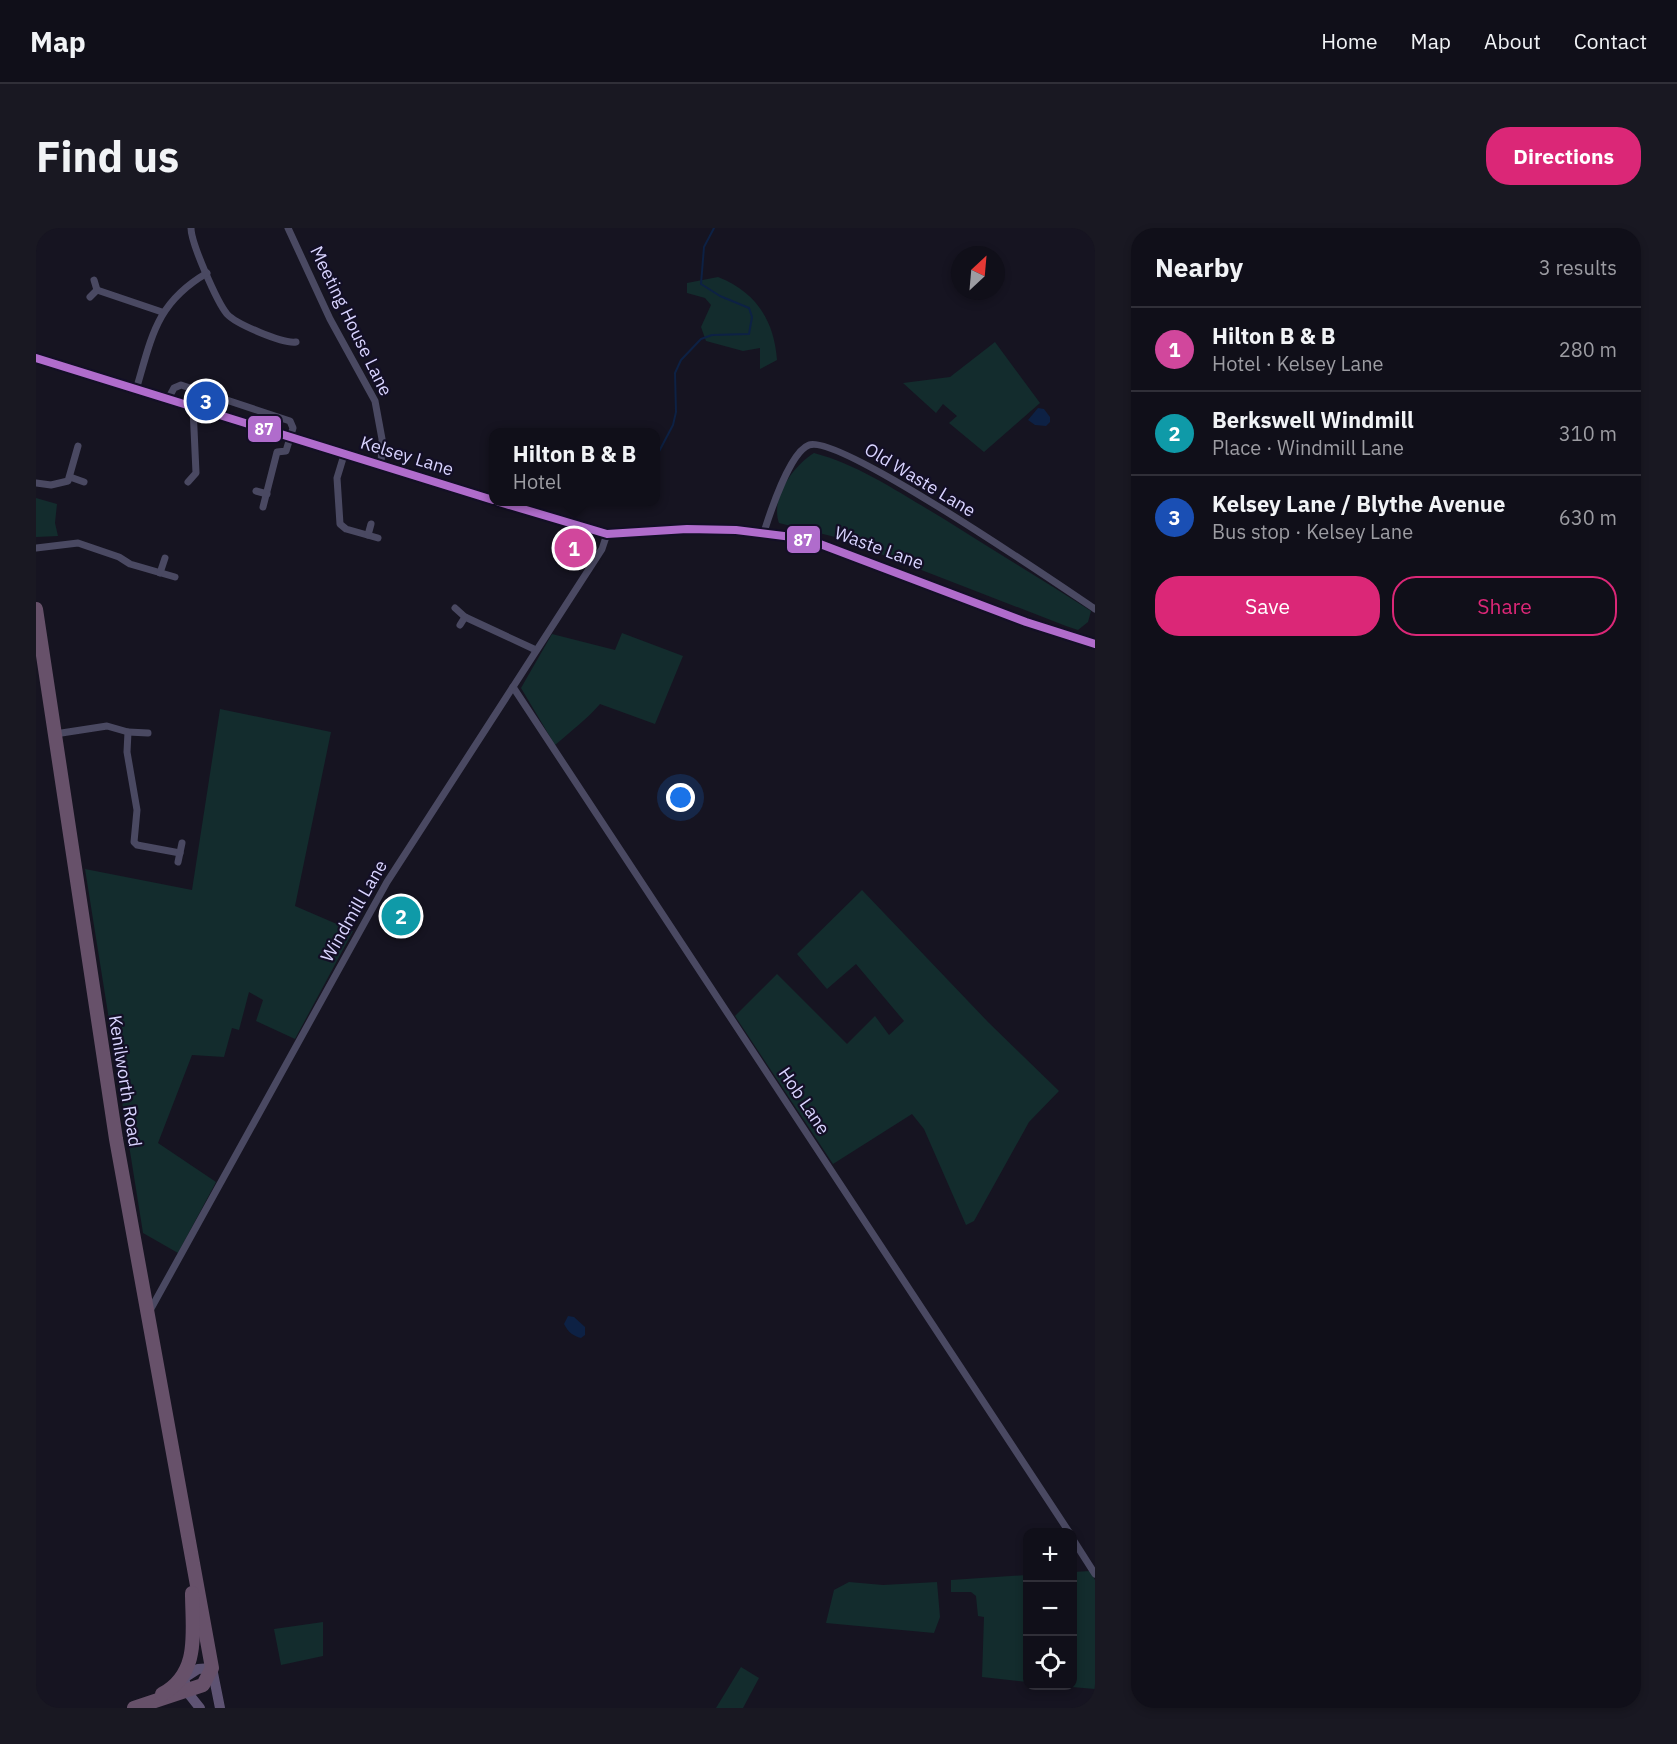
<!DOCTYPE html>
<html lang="en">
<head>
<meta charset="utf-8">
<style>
	body { margin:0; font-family:"IBM Plex Sans",sans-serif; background:#191822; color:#f1f3f6 }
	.controls { position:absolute; right:18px; bottom:18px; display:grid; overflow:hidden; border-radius:12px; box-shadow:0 3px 9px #0003 }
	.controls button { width:54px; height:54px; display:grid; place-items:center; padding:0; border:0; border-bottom:2px solid #302f38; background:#100f19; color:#f1f3f6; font:30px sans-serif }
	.compass { position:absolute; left:915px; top:18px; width:54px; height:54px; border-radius:50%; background:#100f19; box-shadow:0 3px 9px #0003; rotate:26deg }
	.you { position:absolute; left:645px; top:570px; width:21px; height:21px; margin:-15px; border:4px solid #fff; border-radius:50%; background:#1a73e8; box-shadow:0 0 0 9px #1a73e833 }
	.badge { display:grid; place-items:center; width:39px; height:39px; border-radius:50%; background:#db2777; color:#fff; font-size:20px; font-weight:700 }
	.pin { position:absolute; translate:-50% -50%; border:3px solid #fff; box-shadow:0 2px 6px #0006 }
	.popup { position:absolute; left:453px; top:200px; width:171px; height:78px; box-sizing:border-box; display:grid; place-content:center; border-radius:12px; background:#100f19; filter:drop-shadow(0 2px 4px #0005); font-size:20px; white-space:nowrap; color:#9c9ca2 }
	.popup b { font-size:22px; color:#f1f3f6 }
	.popup::after { content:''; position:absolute; left:50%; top:100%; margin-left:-12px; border:12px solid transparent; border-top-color:#100f19 }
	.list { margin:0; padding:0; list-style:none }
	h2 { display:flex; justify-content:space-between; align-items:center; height:78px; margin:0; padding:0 24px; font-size:26px }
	h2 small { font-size:20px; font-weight:400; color:#9c9ca2 }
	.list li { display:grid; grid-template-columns:39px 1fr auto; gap:18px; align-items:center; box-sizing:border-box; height:84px; padding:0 24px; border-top:2px solid #302f38 }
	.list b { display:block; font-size:22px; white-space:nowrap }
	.list p { margin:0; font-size:20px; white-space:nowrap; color:#9c9ca2 }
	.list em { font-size:20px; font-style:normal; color:#9c9ca2 }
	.actions { display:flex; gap:12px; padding:18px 24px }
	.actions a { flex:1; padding:14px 0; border:2px solid #db2777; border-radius:24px; text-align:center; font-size:21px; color:#db2777 }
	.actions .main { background:#db2777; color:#fff }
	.icon { flex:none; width:33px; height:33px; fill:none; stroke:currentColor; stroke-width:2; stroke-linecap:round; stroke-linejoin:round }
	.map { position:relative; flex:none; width:1059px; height:1480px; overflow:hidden; border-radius:24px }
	header { display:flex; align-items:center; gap:36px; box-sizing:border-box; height:84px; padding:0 30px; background:#100f19; border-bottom:2px solid #302f38 }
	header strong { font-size:28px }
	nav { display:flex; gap:33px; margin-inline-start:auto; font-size:21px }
	.intro { display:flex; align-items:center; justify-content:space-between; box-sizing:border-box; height:144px; padding:0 36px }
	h1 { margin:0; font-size:42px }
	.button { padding:15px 27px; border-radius:24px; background:#db2777; color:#fff; font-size:21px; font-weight:700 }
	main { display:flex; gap:36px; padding:0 36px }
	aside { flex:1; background:#100f19; border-radius:24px; box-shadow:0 3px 9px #0003 }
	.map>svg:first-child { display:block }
</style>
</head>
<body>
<header>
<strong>Map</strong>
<nav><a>Home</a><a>Map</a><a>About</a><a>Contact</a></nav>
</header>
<div class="intro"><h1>Find us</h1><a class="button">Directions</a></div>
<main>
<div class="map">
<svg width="1059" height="1480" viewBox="0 0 1059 1480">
	<rect width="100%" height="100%" fill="#161421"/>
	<g fill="#132c2d">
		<path d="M682 49C720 64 738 92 741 132L724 141V120L707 123 670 113 665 99 675 77 669 70 651 65V55Z"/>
		<path d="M959 114 1004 175 948 224 913 195 921 188 907 176 900 185 867 155 914 149Z"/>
		<path d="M778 225C824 237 867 267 908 291 957 322 1006 352 1055 383L1052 394 1042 402 1030 398 803 310 743 295C734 270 758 237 778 225Z"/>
		<path d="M0 270 21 276 19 295 22 308 0 309Z"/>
		<path d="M586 405 647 428 619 496 564 476C550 492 535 503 519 517L485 460 516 406 579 422Z"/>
		<path d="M184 481 295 504 259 678 317 703 259 811 220 793 227 772 213 764 203 802 196 800 188 829 156 827 122 915 180 954 142 1025 107 1005 49 641 156 662Z"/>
		<path d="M826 662 952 794 1023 863 993 894 938 993 930 997 888 901 876 886 797 936 699 788 741 746 811 816 839 788 853 807 868 793 820 736 791 761 761 726Z"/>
		<path d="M1054 1343 1059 1352V1461L1024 1458H1036L1037 1344Z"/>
		<path d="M991 1347V1454L946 1449 948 1389 942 1388 940 1368 935 1364H915V1352Z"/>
		<path d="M813 1354 847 1357 901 1354 904 1389 898 1405 790 1395 798 1362Z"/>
		<path d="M287 1394V1428L245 1437 238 1401Z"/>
		<path d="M705 1439 723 1450 707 1480H680Z"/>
	</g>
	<g fill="#0d2144">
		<path d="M1002 180 1008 181 1014 189V194L1010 198 999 197 992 192Z"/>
		<path d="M532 1088 538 1089 549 1099V1107L545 1110C537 1108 532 1104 528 1096Z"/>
	</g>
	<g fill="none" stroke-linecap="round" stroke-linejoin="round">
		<path stroke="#0d2144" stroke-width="2" d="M619 231 637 197 640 184 639 145 645 132 665 111 676 107 713 106 716 89 713 80 684 68 665 56 668 19 678 0"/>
		<g stroke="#4a4962" stroke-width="7">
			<path d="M155 0C155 15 181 74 191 86 200 96 247 116 260 114"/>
			<path d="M252 0 294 91 339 173 346 211 345 238"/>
			<path d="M61 62 126 84"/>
			<path d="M54 69 61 62 58 52"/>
			<path d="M100 162C116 108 120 75 171 45"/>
			<path d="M132 171 138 160 145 157 254 193 257 200 250 223 241 224 227 279"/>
			<path d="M308 227 301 250 304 296 310 301 342 310"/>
			<path d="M34 249 48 254"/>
			<path d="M152 254 160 245 157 179"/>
			<path d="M0 255 15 257 32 253 42 218"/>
			<path d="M220 263 231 266"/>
			<path d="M728 304C734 285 754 224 773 217 802 205 1023 357 1059 381"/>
			<path d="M332 307 335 296"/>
			<path d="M0 320 42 315 83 329 94 336 139 349"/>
			<path d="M124 345 129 330"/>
			<path d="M419 380 429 389 500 422"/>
			<path d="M424 397 429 389"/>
			<path d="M477 459 1033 1304"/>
			<path d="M92 504 112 505"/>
			<path d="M19 506 71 498 92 504 91 524 101 582 98 614 101 617 144 625"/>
			<path d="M142 634 146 615"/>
			<path d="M112 1086 351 654 566 321 571 306"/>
			<path d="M1036 1310 1059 1346"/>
		</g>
		<g stroke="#575674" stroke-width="10">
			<path d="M0 130 457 272"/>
			<path d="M463 274 571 306 651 301 700 302 756 309 784 316 990 394 1059 416"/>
		</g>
		<path stroke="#5e5373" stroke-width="10" d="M164 1480 152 1465 148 1450 162 1441 176 1440 184 1480"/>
		<g stroke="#67516a" stroke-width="14">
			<path d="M0 381 80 911 176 1440 167 1457 98 1480"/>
			<path d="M126 1466C165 1445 156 1403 156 1365"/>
		</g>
		<g stroke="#130f26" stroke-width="12">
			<g id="bus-1">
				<path d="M0 130 457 272"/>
				<path d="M463 274 571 306 651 301 700 302 756 309 784 316 990 394 1059 416"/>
			</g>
		</g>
		<use href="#bus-1" stroke="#b06ccc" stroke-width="8"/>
	</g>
	<g text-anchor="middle" stroke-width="4.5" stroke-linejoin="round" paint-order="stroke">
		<g font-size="18" fill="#d9d4ff" stroke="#130f26">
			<text transform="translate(315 93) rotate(64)" y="6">Meeting House Lane</text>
			<text transform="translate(371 228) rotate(17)" y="6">Kelsey Lane</text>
			<text transform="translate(884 252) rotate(31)" y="6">Old Waste Lane</text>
			<text transform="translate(843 320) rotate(20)" y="6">Waste Lane</text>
			<text transform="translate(318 683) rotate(-60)" y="6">Windmill Lane</text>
			<text transform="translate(89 853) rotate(81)" y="6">Kenilworth Road</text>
			<text transform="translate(768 873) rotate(56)" y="6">Hob Lane</text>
		</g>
	</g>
	<g stroke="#130f26" stroke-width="2">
		<rect x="211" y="187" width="35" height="28" rx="6" fill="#b06ccc"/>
		<rect x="750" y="297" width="35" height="29" rx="6" fill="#b06ccc"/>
	</g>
	<g font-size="16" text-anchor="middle" font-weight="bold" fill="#fff">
		<text x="228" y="207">87</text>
		<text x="767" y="318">87</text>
	</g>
</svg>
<div class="controls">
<button>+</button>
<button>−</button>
<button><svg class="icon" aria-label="locate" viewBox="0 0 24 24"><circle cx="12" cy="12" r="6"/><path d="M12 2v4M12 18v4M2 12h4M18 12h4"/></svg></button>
</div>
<svg class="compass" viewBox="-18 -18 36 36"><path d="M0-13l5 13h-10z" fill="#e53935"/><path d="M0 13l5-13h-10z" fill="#9c9ca2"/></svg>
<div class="you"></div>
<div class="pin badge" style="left:538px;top:320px;background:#d1479c">1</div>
<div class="popup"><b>Hilton B &amp; B</b>Hotel</div>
<div class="pin badge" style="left:365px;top:688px;background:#0f9aa8">2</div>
<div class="pin badge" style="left:170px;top:173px;background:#1a4fb4">3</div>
</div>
<aside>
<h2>Nearby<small>3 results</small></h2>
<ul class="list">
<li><span class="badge" style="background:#d1479c">1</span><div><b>Hilton B &amp; B</b><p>Hotel · Kelsey Lane</p></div><em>280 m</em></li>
<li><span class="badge" style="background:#0f9aa8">2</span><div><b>Berkswell Windmill</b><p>Place · Windmill Lane</p></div><em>310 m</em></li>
<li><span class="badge" style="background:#1a4fb4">3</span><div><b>Kelsey Lane / Blythe Avenue</b><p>Bus stop · Kelsey Lane</p></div><em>630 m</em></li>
</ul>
<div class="actions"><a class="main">Save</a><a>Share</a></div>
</aside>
</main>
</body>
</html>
